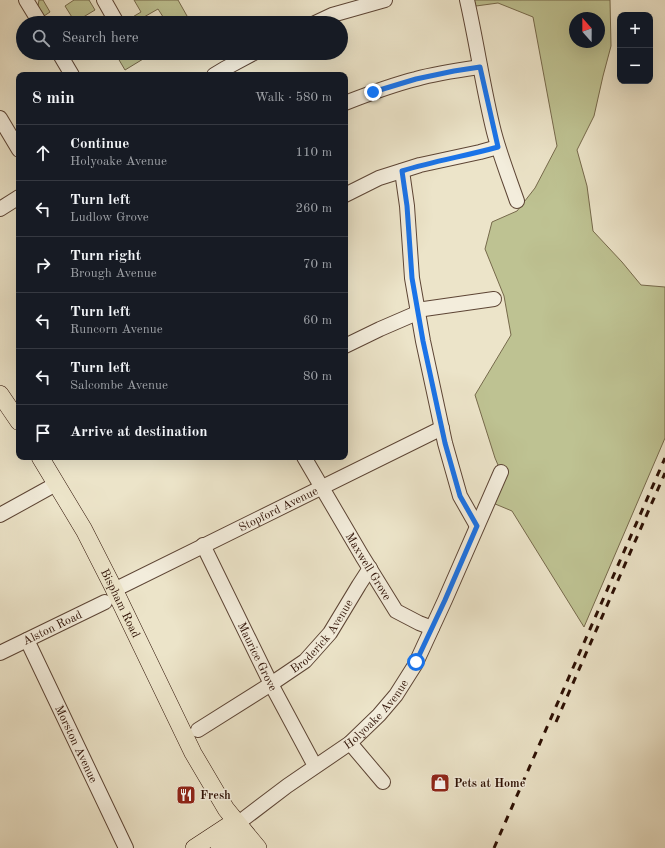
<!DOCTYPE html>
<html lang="en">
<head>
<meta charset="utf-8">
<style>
	body { margin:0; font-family:"Old Standard TT",serif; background:#20242c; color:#f1f3f6 }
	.controls { position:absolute; right:12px; top:12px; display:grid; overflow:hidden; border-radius:8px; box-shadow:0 4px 16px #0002 }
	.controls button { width:36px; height:36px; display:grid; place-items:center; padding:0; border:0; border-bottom:1px solid #363941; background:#171b24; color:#f1f3f6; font:20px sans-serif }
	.compass { position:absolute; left:569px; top:12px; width:36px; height:36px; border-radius:50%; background:#171b24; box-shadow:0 4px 16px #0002; rotate:339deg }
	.stop { position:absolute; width:12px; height:12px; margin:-9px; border:3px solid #1a73e8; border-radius:50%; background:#fff }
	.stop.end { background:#1a73e8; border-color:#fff; box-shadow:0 1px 4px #0008 }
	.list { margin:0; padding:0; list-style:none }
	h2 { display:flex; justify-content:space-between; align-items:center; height:52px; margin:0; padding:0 16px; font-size:17px }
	h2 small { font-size:13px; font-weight:400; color:#9ea1a6 }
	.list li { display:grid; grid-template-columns:26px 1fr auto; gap:12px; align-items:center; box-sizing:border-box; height:56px; padding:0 16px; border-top:1px solid #363941 }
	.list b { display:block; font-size:15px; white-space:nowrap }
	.list p { margin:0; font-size:13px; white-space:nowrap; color:#9ea1a6 }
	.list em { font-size:13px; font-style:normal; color:#9ea1a6 }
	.icon { flex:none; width:22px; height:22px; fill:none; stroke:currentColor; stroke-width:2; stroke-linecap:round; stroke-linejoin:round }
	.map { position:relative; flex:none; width:665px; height:848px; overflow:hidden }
	.search { position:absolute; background:#171b24; box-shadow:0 4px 16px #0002; left:16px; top:16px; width:332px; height:44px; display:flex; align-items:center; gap:10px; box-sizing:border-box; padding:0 14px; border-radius:22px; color:#9ea1a6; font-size:15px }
	.panel { position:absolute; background:#171b24; box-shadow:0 4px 16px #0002; left:16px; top:72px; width:332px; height:388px; border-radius:8px }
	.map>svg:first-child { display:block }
</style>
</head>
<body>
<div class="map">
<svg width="665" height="848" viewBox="0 0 665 848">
	<rect width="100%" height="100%" fill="#ece4c9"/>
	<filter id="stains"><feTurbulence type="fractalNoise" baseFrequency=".005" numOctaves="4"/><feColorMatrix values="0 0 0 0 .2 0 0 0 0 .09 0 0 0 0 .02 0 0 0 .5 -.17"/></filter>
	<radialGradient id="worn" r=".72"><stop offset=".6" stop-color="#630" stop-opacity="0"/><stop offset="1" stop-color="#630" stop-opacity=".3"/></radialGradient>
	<g fill="#bec292" stroke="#76694b" fill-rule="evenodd">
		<path d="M39 0H43L50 12 44 16 38 6Z"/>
		<path d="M74 0H89L95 10 75 22 65 6Z"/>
		<path d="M134 0H178L191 23H167L158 9 144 17 148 23H134L131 18 141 12Z"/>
		<path d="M474 0H610L611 46 603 76 594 116 577 150 587 186 593 231 622 262 641 285 665 287V438L584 627 512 511 488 501 501 472 495 458 475 395 511 335 504 296 485 249 492 222 517 211 535 188 557 146 533 17 498 3 476 6ZM575 18H599V42H575Z"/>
		<path d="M115 53H125L127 57 134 53H153L125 70Z"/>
	</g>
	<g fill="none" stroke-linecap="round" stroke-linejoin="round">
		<g stroke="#5d4535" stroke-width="16">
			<g id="minor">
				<path d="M26 0 40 23"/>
				<path d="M104 0 117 23"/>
				<path d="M467 0C477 44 483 88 494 132 500 155 509 178 517 201"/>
				<path d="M315 23 332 15 385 0"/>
				<path d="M59 53 72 75"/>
				<path d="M214 75 224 69 254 53"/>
				<path d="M345 103C368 94 392 85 416 79 437 73 459 70 480 67"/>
				<path d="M0 118 19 150"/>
				<path d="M402 171 407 206 412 278 423 341 445 443 460 496 477 526"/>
				<path d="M345 195 379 178 420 165 480 152 498 147"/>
				<path d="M0 209 19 197"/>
				<path d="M417 310 494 299"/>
				<path d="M345 346 380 329 417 313"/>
				<path id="s1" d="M304 457 362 556 396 611 419 623 432 628"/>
				<path d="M0 515 56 484"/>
				<path id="s2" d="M203 545 271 684 315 766"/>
				<path id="s3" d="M114 590 442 428"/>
				<path id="s4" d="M27 640 126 848"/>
				<path id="s5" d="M0 653 105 602"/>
				<path id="s6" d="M198 730 271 684 305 661 330 633 359 585 370 568"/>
				<path d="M350 743 383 782"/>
				<path id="s7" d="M237 824 287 786 350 743 379 715 396 695 415 665 445 600 501 472"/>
			</g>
		</g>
		<g stroke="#2d1004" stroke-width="18">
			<g id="major">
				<path d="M0 394 19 422"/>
				<path id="s8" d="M40 457 84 530 112 585 193 753 226 809 258 848"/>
				<path d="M218 843 233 841 242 842"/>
				<path d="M194 848 226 827 237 824"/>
			</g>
		</g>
		<use href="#minor" stroke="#f3eddc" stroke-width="14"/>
		<use href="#major" stroke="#ece4c9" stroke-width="17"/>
		<g stroke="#2d1004" stroke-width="3" stroke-dasharray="7 7" stroke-linecap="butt">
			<path d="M556 722 665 473"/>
			<path d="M494 848 665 458"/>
		</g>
	</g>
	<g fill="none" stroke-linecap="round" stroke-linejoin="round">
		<path stroke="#1a73e8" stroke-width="5" d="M373 92 416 79 454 71 480 67 498 147C466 156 434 161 402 171L407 206 412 278 423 341 445 443 460 496 477 526 445 600 416 662"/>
	</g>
	<defs>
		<g id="shop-square" transform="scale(1)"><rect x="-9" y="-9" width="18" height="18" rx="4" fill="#8f2418" stroke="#f3eddc"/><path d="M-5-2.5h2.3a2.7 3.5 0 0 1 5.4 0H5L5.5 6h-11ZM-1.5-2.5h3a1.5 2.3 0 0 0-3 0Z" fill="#fff"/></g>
		<g id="restaurant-square" transform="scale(1)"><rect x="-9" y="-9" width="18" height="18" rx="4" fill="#8f2418" stroke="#f3eddc"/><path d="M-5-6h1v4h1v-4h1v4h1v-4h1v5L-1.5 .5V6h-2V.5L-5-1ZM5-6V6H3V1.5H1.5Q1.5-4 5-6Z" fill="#fff"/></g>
	</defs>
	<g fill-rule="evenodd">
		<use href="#shop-square" x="440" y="783"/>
		<use href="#restaurant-square" x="186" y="795"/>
	</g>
	<g text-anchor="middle" stroke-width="3" stroke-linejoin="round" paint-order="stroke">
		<g font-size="12" fill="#2d1004" stroke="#f3eddc">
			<text dy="4" stroke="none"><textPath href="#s3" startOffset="183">Stopford Avenue</textPath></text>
			<text dy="4" stroke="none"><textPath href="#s1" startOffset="127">Maxwell Grove</textPath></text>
			<text dy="4" stroke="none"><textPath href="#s8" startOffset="167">Bispham Road</textPath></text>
			<text dy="4" stroke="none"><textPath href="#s5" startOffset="58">Alston Road</textPath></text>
			<text dy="4" stroke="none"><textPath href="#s6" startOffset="157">Broderick Avenue</textPath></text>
			<text dy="4" stroke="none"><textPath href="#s2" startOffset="124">Maurice Grove</textPath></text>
			<text dy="4" stroke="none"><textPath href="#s7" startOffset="178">Holyoake Avenue</textPath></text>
			<text dy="4" stroke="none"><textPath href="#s4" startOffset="115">Morston Avenue</textPath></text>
		</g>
		<g font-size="12" font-weight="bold" fill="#2d1004" stroke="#f3eddc" text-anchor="start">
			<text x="454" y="787">Pets at Home</text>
			<text x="200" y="799">Fresh</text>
		</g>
	</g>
	<rect width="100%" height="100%" filter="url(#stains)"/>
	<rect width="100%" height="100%" fill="url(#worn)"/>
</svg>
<div class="controls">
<button>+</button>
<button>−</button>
</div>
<svg class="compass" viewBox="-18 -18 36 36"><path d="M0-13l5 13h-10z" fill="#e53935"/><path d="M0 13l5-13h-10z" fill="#9ea1a6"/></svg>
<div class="stop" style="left:416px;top:662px"></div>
<div class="stop end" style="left:373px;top:92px"></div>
<div class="search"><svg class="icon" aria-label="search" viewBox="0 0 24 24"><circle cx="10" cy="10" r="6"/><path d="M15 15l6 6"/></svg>Search here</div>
<section class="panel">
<h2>8 min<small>Walk · 580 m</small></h2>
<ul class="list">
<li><svg class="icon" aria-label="ahead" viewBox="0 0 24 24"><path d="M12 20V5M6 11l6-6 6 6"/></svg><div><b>Continue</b><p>Holyoake Avenue</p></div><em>110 m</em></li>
<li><svg class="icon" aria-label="left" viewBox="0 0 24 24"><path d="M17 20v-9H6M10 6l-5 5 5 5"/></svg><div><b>Turn left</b><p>Ludlow Grove</p></div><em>260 m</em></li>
<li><svg class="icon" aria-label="right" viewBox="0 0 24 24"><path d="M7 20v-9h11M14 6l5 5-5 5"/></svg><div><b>Turn right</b><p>Brough Avenue</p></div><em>70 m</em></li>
<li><svg class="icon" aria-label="left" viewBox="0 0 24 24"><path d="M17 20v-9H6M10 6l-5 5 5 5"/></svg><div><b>Turn left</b><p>Runcorn Avenue</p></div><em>60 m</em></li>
<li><svg class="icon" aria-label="left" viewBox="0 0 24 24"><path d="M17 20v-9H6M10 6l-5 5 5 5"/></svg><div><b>Turn left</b><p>Salcombe Avenue</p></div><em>80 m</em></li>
<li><svg class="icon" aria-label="arrive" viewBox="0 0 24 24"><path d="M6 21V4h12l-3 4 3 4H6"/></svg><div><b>Arrive at destination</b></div></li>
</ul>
</section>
</div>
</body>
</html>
